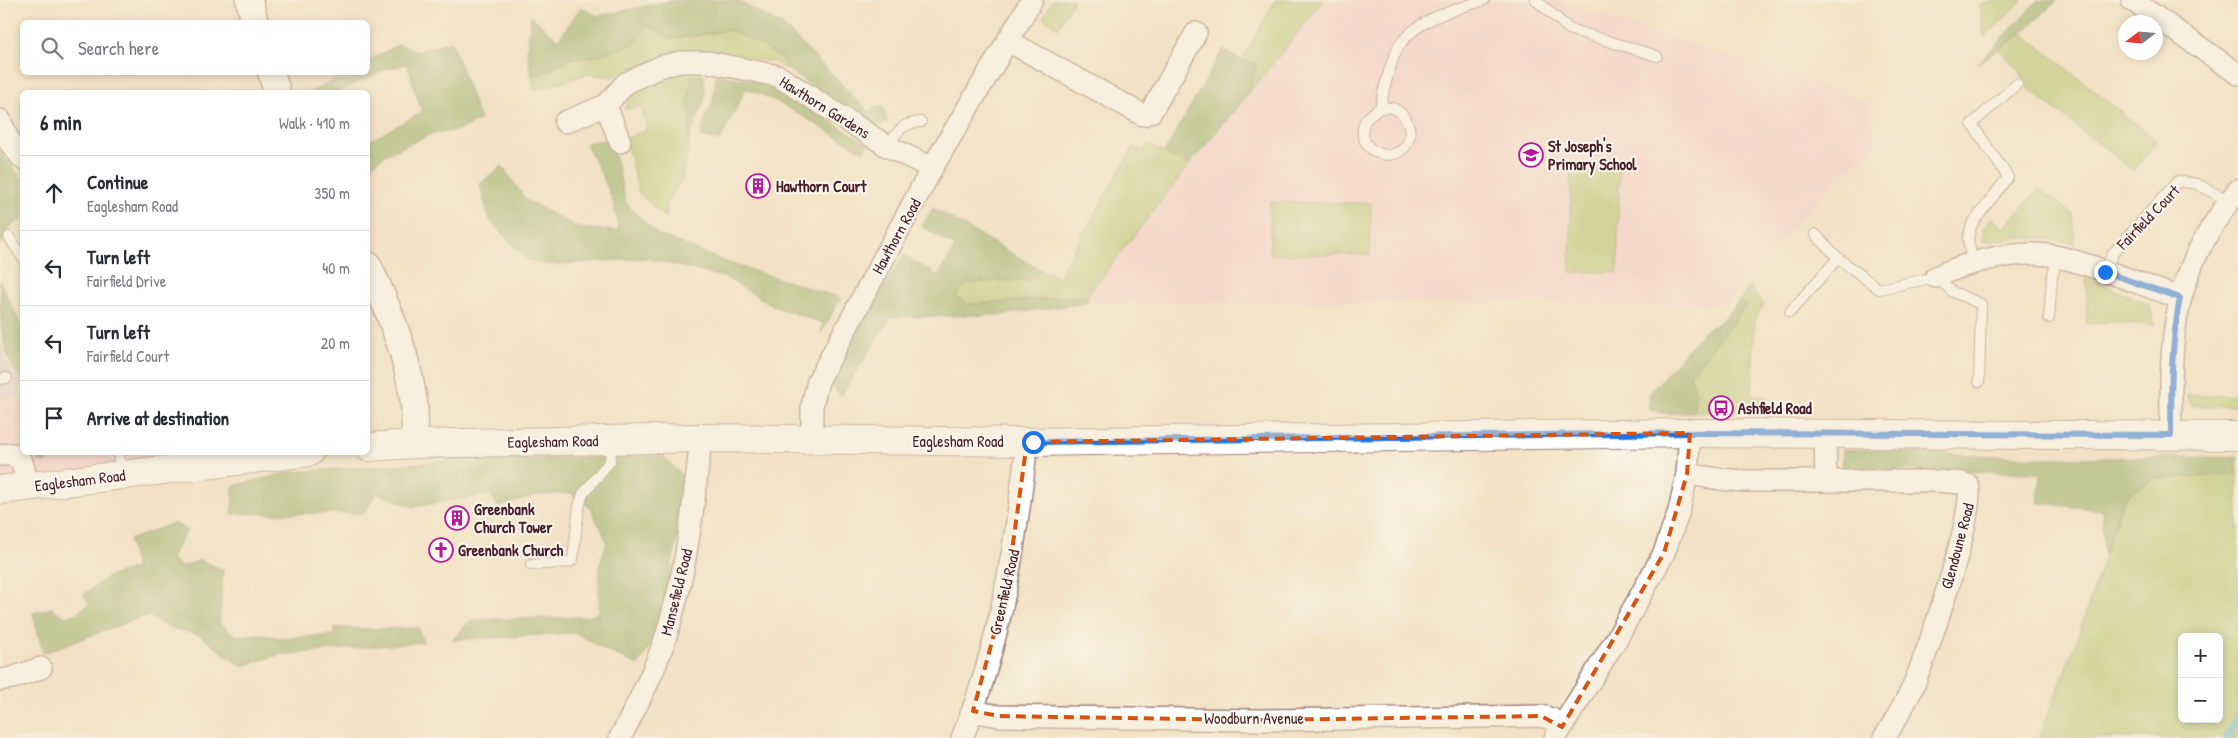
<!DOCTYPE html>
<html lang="en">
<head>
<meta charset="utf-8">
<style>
	body { margin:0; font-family:"Patrick Hand",sans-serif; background:#f2f2f3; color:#2b2b33 }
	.controls { position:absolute; right:15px; bottom:15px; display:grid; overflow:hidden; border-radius:8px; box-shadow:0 2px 8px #0003 }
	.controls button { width:45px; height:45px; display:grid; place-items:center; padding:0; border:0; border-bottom:1px solid #e1e1e2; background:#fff; color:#2b2b33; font:25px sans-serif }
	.compass { position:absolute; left:2118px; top:15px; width:45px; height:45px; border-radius:50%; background:#fff; box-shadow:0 2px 8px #0003; rotate:254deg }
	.stop { position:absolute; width:15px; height:15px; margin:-11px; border:4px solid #1a73e8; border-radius:50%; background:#fff }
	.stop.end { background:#1a73e8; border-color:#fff; box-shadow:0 1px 5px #0008 }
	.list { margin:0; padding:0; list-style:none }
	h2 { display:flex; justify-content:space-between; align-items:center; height:65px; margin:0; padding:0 20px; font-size:21px }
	h2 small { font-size:16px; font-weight:400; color:#7c7c81 }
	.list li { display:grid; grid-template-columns:32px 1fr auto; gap:15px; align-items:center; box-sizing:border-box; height:75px; padding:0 20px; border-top:1px solid #e1e1e2 }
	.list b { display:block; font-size:19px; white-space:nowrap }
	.list p { margin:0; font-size:16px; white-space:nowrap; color:#7c7c81 }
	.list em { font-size:16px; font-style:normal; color:#7c7c81 }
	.icon { flex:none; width:28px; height:28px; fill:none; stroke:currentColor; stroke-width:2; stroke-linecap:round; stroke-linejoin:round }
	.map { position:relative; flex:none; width:2238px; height:738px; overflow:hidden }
	.search { position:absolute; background:#fff; box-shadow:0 2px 8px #0003; left:20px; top:20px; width:350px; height:55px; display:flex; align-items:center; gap:12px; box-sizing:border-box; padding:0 18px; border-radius:8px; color:#7c7c81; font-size:19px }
	.panel { position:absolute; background:#fff; box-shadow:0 2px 8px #0003; left:20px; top:90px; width:350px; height:365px; border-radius:8px }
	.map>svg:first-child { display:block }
</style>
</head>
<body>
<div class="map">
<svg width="2238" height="738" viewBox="0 0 2238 738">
	<rect width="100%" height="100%" fill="#fbf7ec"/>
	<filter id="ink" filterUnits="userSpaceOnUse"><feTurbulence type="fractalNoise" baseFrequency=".02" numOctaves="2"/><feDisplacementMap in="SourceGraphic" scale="10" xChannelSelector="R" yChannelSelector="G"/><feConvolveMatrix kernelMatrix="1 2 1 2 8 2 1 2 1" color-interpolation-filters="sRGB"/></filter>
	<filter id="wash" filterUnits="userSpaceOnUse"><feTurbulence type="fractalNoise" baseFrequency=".0096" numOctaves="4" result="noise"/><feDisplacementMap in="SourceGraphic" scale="20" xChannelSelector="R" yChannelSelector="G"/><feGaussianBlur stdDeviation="1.12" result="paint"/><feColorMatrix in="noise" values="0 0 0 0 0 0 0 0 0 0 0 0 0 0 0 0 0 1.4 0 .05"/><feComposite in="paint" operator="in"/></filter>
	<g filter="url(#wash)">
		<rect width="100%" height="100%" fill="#f3e2c5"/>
		<g fill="#f7cfd3">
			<path d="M1324 0H1564V3L1869 102 1877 145 1824 193 1727 302 1711 305 1679 303 1677 305 1662 306 1516 302 1087 303V296L1189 165Z"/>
			<path d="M22 396V452L41 453 39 462H46L53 452H288L0 490V399Z"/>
		</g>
		<path fill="#d2bdc7" d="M0 341 6 361 13 373 22 378V396L0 399Z"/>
		<g fill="#acc46a" stroke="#7b724a" fill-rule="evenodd">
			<path d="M1053 0H1074L1058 28 1043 18Z"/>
			<path d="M1275 0H1324L1249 93 1256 65 1242 60Z"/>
			<path d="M1994 0H2021V2L1984 38 1980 4Z"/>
			<path d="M648 26 695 36 730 30 761 45 784 61 786 68 774 62 695 52 654 62 613 77 589 74 534 90 532 78 570 59 596 56Z"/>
			<path d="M2022 33 2157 141 2134 171 2029 89 2018 68 1999 50Z"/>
			<path d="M671 72 692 75 688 103 691 114 688 153 682 179 668 202 665 218 639 193 625 139 647 130 641 106 624 109C633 89 653 82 671 72Z"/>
			<path d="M1147 144 1189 165 1087 296 969 304 955 297 966 284 1000 280H1035L1039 269 1058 277 1134 146 1144 151Z"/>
			<path d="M1571 170H1619L1618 272H1570Z"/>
			<path d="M2039 189 2073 214 2075 244C2041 236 2017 237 1984 242L1983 228 1992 217 2003 229Z"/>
			<path d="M1270 202 1371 203 1370 255 1270 254Z"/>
			<path d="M2086 277 2150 305 2155 325 2115 322 2087 324Z"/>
			<path d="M1749 286 1764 305 1755 318 1752 394 1766 397 1767 411 1693 412 1696 393 1690 375 1746 305 1741 299Z"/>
			<path d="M2186 395H2238V406H2192Z"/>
			<path d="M2238 474V738H2039L2077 640 2122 503 2128 495 2153 479ZM2182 637H2219V719H2182Z"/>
		</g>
		<g fill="#89aa5e" stroke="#6a6444">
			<path d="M675 0H736L784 26 868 111 882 105 888 123 869 126 786 68 784 61 761 45 730 30 672 39 648 26 635 44 596 56 570 59 532 78 527 49 531 16 558 40 581 7 598 16Z"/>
			<path d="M2039 0H2058L2022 33 1977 64Z"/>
			<path d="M451 41 480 120 458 130 429 135 387 154 368 167V142L422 112 407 64 387 69 336 92H311L347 73 368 72V61L399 44 418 52Z"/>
			<path d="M1223 50 1242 60 1256 64 1249 93 1189 165 1164 153Z"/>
			<path d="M704 74 705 98 688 141 691 114 688 103 692 75Z"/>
			<path d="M716 75 745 79 782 92 868 144 864 152 778 102 746 88 720 141 700 137 705 118 713 102Z"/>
			<path d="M611 139 626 203 657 234 729 263 841 298 821 333 823 323 776 307 726 278 647 258 548 265 526 259 489 219 480 184 502 166 526 200 579 228 618 231C617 199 600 171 585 143Z"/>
			<path d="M0 150 4 157 22 179V219L8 228 4 241 0 245Z"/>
			<path d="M933 208 1039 269 1035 280H1000L966 284 955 297 969 304 1087 296V303L999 315 891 317 841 396 829 382 832 370 904 255 938 276 955 247 922 226Z"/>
			<path d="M0 281 22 328V378C0 362 0 311 0 281Z"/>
			<path d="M1741 299 1747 305 1690 375 1696 393 1693 412 1668 414 1649 410 1650 393 1704 331 1720 322Z"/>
			<path d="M1843 449 2044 458 2238 457V474L2153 479 2128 495 2122 503 2104 555 2102 510 2038 503 2041 473 1843 469Z"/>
			<path d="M41 453V452L53 453 46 462H39Z"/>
			<path d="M663 456 689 483 661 616 649 648 638 665 603 649 576 633 452 640 471 620 589 617 599 612V568L607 541 590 507 570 493 537 495 498 507 490 494 413 507 376 493 365 513 232 514 233 486 291 472 478 459Z"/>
			<path d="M174 523 187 530 171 558 181 567 201 560 223 570 219 623 236 636 260 634 279 638 333 635 335 627 360 629 418 628 423 642 278 655 243 666 228 657 200 635 167 627 149 616 139 618 43 653 33 613 51 608 66 617 74 615 89 604 84 594 109 576 136 568 129 540Z"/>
		</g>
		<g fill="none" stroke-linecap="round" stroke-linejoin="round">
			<path stroke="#5cbbda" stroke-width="7" d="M2226 738 2238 716"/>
		</g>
	</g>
	<g filter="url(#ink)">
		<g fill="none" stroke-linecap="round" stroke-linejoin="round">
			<g stroke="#9e8078" stroke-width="12">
				<g id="service">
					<path d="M1536 0 1569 29 1657 56"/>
					<path d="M1380 108C1384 108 1391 107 1395 109 1411 117 1416 142 1399 152 1382 161 1360 147 1363 128 1364 116 1374 115 1379 108 1382 104 1383 95 1384 90 1387 78 1394 52 1401 43 1421 17 1455 10 1484 0"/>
					<path d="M887 146C899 131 901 123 921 122"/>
					<path d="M1815 234 1838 258"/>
					<path d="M9 237 22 257"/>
					<path d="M1972 262 1968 238 1972 224 2008 177 1972 124 2017 84"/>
					<path d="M2105 272 2113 253 2178 181 2197 184 2229 201"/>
					<path d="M1790 312 1838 258 1879 289 1936 277 1953 292 1981 304 1979 382"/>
					<path d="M2049 318 2052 278 2058 256"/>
					<path d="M0 379 7 378"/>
					<path d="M119 452V475"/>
					<path d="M531 565 570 562 573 559 579 506 583 494 610 461 612 441"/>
				</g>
			</g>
			<g stroke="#9e8078" stroke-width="24">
				<g id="minor">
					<path d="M2132 0 2238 74"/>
					<path d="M1008 41 1143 115 1151 112 1196 33"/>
					<path d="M606 105 620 142"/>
					<path d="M0 120 10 143 22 158"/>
					<path d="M565 122 606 105 626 83 662 66 681 62H708L778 76 887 146 932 168"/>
					<path d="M1936 277C1969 261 2022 248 2059 257 2098 266 2142 285 2180 298"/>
					<path d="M1825 433 1826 481"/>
					<path d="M2171 435C2170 331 2171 275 2238 190"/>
					<path d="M812 440V406L818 381 932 168 1032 0"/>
					<path d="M0 455 13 454 22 462 28 486"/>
					<path d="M1687 474 1719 479 1744 481H1934L1962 483 1968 485C1977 511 1925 661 1911 691 1903 707 1894 723 1884 738"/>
					<path d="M0 680 12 678 41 668"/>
					<path d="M973 711 999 716 1258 720 1541 716 1552 719 1562 727"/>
					<path d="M620 738C639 701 659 663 670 623 688 562 694 500 701 438"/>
					<path d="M962 738C1001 643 1016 543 1027 442"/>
					<path d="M1555 738 1617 638 1664 553 1679 511 1687 474 1690 433"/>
				</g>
			</g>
			<g stroke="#9e8078" stroke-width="29">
				<g id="tertiary">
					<path d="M249 0 255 22"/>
					<path d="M271 72 277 92"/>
					<path d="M368 265C388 307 406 351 413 397 416 412 414 429 415 444"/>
				</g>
			</g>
			<g stroke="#9e8078" stroke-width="30">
				<g id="secondary">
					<path d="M368 447 415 444 701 438 1027 442 1690 433 2238 436"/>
					<path d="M0 490 309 452"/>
				</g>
			</g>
			<use href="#service" stroke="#fff" stroke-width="10"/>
			<use href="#minor" stroke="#fff" stroke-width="21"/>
			<use href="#tertiary" stroke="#fff" stroke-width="26"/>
			<use href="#secondary" stroke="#fff" stroke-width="28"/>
		</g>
	</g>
	<g fill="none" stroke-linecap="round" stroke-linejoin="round" filter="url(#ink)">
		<path stroke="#1a73e8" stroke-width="6" d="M1033 442 1690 433 2171 435C2171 388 2171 344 2180 298L2105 272"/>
	</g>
	<path d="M0 0H2238V738H0ZM1690 433 1687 474 1664 553 1562 727 1541 716 1258 720 999 716 973 711 1007 587 1027 442Z" fill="#f3e2c5" fill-opacity=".55" fill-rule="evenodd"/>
	<path fill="none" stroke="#d8530f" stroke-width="4" stroke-dasharray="10 6" stroke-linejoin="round" d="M1690 433 1687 474 1664 553 1562 727 1541 716 1258 720 999 716 973 711 1007 587 1027 442Z"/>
	<defs>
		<g id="school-ring" transform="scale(1.25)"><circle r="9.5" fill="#fbf7ec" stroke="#b5179e" stroke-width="1.5"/><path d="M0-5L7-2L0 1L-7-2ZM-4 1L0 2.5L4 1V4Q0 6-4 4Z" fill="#b5179e"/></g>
		<g id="building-ring" transform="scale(1.25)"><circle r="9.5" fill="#fbf7ec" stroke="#b5179e" stroke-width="1.5"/><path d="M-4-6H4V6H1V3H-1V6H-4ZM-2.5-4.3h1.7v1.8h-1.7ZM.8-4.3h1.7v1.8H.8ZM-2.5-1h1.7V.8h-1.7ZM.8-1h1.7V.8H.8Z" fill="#b5179e"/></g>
		<g id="bus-ring" transform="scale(1.25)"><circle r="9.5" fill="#fbf7ec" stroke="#b5179e" stroke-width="1.5"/><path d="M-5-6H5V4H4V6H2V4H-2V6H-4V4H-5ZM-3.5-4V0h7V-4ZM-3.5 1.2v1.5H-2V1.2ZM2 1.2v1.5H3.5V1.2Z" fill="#b5179e"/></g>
		<g id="church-ring" transform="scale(1.25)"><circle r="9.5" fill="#fbf7ec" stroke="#b5179e" stroke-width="1.5"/><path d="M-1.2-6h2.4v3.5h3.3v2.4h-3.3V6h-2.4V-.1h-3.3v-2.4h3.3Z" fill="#b5179e"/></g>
	</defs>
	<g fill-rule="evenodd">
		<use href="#school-ring" x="1531" y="155"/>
		<use href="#building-ring" x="758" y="186"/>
		<use href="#bus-ring" x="1721" y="408"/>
		<use href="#building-ring" x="457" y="518"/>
		<use href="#church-ring" x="441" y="550"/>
	</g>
	<g text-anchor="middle" stroke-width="4" stroke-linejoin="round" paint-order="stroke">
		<g font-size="16" fill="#4a1f2b" stroke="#fbf7ec">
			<text transform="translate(825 107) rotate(32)" y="6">Hawthorn Gardens</text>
			<text transform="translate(2148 217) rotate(-46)" y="6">Fairfield Court</text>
			<text transform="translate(896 236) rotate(-61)" y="6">Hawthorn Road</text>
			<text transform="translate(553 441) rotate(-1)" y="6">Eaglesham Road</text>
			<text x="958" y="447">Eaglesham Road</text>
			<text transform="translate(80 480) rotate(-7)" y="6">Eaglesham Road</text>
			<text transform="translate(1957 546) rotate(-75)" y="6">Glendoune Road</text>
			<text transform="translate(676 592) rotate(-76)" y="6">Mansefield Road</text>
			<text transform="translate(1004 592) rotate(-77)" y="6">Greenfield Road</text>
			<text x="1254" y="724">Woodburn Avenue</text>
		</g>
		<g font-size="16" font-weight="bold" fill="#4a1f2b" stroke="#fbf7ec" text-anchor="start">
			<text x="1548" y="152">St Joseph's<tspan x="1548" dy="18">Primary School</tspan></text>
			<text x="776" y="192">Hawthorn Court</text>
			<text x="1738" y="414">Ashfield Road</text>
			<text x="474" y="515">Greenbank<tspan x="474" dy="18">Church Tower</tspan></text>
			<text x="458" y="556">Greenbank Church</text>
		</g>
	</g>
</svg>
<div class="controls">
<button>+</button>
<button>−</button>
</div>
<svg class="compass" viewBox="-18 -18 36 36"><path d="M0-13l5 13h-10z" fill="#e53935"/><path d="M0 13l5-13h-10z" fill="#7c7c81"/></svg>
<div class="stop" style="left:1033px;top:442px"></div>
<div class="stop end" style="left:2105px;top:272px"></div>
<div class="search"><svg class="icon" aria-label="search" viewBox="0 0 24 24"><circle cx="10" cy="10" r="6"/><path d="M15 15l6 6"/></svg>Search here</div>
<section class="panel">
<h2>6 min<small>Walk · 410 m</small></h2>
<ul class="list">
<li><svg class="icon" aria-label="ahead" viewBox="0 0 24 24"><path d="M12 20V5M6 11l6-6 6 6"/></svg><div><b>Continue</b><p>Eaglesham Road</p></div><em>350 m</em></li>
<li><svg class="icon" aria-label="left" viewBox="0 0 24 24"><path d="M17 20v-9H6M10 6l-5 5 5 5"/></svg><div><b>Turn left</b><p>Fairfield Drive</p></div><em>40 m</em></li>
<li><svg class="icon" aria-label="left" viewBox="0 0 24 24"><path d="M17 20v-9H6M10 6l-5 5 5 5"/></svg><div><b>Turn left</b><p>Fairfield Court</p></div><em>20 m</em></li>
<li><svg class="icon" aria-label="arrive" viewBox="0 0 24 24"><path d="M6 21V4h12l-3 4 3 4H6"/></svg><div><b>Arrive at destination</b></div></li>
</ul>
</section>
</div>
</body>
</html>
